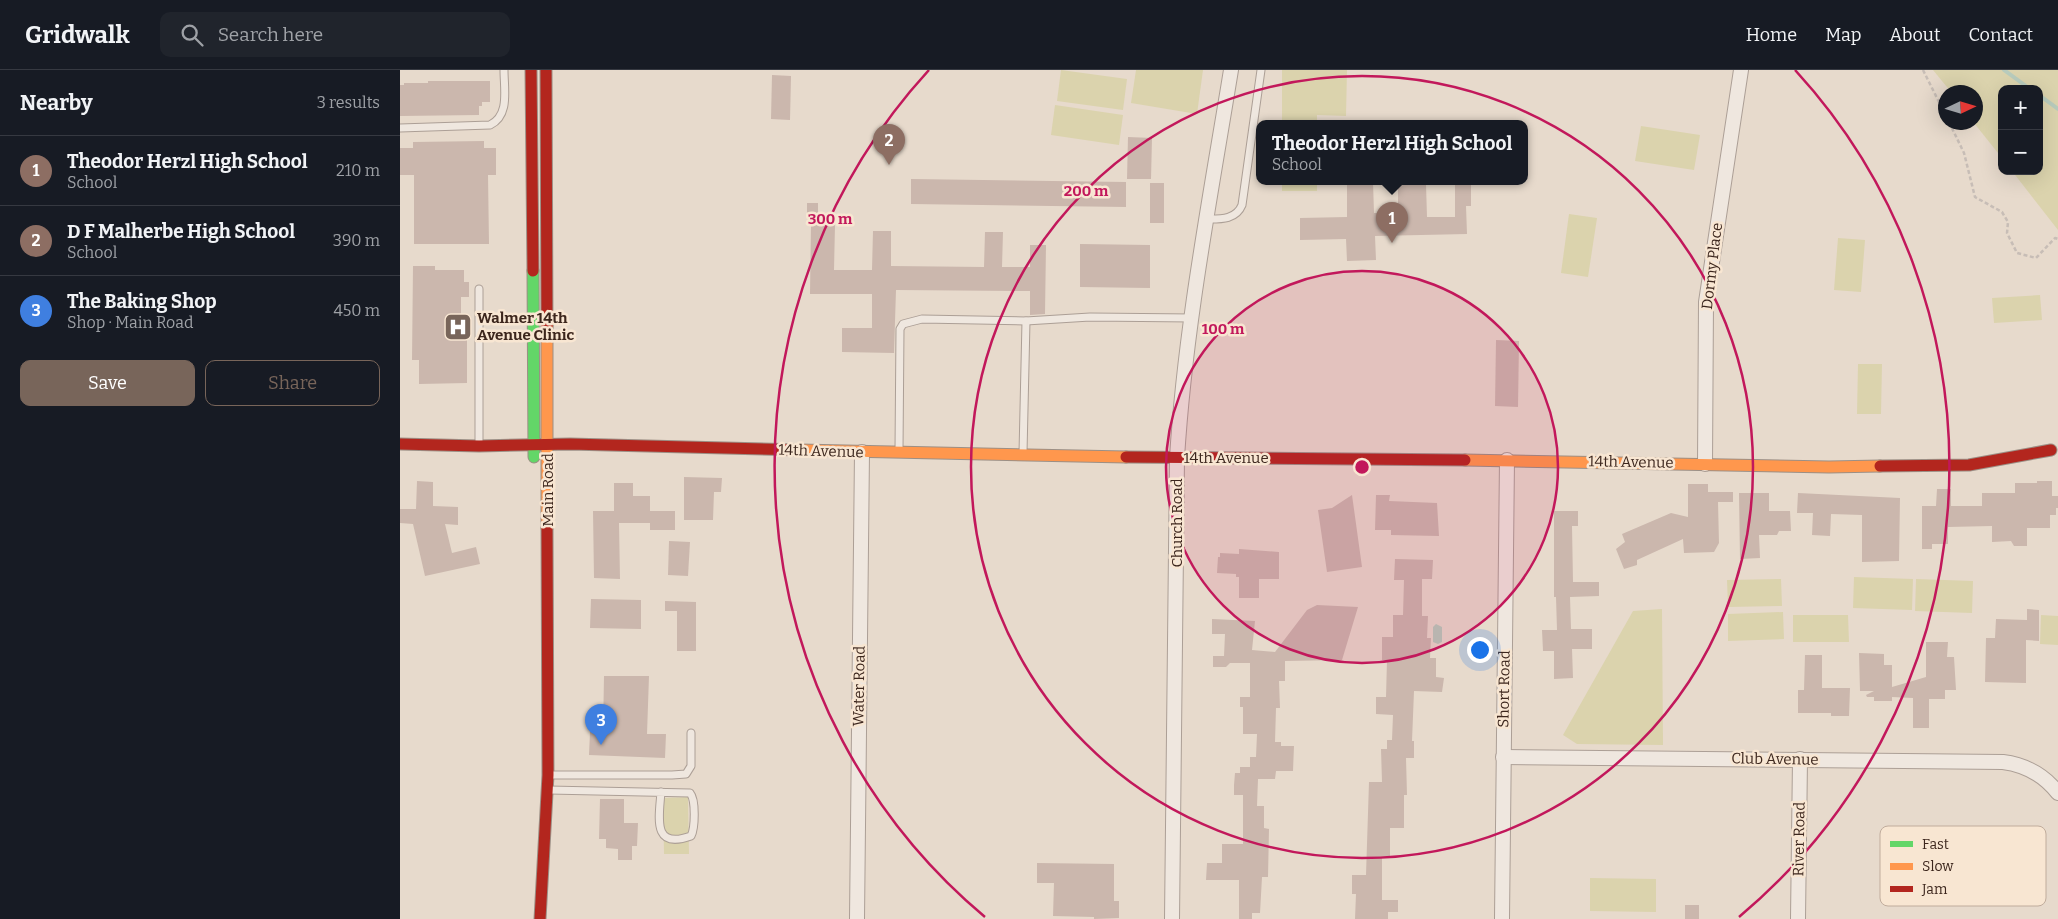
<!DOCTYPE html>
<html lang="en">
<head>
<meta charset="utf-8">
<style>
	body { margin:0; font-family:Bitter,serif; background:#20242c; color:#f1f3f6 }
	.controls { position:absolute; right:15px; top:15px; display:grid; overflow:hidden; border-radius:10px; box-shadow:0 5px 20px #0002 }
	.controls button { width:45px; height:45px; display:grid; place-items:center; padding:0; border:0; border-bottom:1px solid #363941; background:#171b24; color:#f1f3f6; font:25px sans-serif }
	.compass { position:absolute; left:1538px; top:15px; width:45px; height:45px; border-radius:50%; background:#171b24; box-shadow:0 5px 20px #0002; rotate:86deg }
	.you { position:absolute; left:1079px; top:579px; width:18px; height:18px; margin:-12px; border:4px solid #fff; border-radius:50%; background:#1a73e8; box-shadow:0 0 0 8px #1a73e833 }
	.badge { display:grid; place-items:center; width:32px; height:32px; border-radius:50%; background:#78655a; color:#fff; font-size:16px; font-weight:700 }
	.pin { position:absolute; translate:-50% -41px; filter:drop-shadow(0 1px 2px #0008) }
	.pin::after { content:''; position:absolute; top:26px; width:18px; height:15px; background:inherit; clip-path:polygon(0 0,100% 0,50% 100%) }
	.popup { position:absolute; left:856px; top:50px; width:272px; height:65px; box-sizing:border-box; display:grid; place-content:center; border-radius:10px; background:#171b24; filter:drop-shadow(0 1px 4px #0005); font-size:16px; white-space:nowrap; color:#9ea1a6 }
	.popup b { font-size:19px; color:#f1f3f6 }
	.popup::after { content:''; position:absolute; left:50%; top:100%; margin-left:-10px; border:10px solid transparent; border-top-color:#171b24 }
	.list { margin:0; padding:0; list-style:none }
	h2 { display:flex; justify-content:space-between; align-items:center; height:65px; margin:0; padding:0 20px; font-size:21px }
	h2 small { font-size:16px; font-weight:400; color:#9ea1a6 }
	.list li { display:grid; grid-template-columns:32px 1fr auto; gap:15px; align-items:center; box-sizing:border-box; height:70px; padding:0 20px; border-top:1px solid #363941 }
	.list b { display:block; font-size:19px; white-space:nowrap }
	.list p { margin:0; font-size:16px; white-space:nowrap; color:#9ea1a6 }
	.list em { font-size:16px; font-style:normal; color:#9ea1a6 }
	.actions { display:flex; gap:10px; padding:15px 20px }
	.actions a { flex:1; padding:11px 0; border:1px solid #78655a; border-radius:10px; text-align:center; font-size:18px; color:#78655a }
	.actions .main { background:#78655a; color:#fff }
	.icon { flex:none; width:28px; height:28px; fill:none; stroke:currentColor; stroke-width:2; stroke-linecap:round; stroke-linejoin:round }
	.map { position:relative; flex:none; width:1658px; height:849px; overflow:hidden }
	header { display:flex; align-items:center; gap:30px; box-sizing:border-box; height:70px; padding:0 25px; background:#171b24; border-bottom:1px solid #363941 }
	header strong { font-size:24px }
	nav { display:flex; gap:28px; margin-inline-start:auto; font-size:18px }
	.search { width:350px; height:45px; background:#20242c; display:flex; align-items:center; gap:12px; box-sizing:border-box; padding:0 18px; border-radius:10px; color:#9ea1a6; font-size:19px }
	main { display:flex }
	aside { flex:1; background:#171b24 }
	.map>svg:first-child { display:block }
</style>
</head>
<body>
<header>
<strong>Gridwalk</strong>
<div class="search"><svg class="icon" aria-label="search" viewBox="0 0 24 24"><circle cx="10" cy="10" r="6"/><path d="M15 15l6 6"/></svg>Search here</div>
<nav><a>Home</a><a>Map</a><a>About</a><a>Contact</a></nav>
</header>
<main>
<aside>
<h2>Nearby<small>3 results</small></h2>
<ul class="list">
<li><span class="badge" style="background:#8d6e63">1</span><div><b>Theodor Herzl High School</b><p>School</p></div><em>210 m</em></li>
<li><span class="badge" style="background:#8d6e63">2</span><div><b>D F Malherbe High School</b><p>School</p></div><em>390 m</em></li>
<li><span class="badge" style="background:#3f7fe0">3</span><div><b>The Baking Shop</b><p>Shop · Main Road</p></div><em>450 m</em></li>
</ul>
<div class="actions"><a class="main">Save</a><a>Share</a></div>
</aside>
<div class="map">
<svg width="1658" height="849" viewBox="0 0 1658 849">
	<rect width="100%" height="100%" fill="#e7dacc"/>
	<g fill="#dbd3ad">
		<path d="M661 0 727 9 723 40 657 31Z"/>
		<path d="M736 0H803L797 44 731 33Z"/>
		<path d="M882 0H947L946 46 917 45V54H882Z"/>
		<path d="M1533 0H1658V160L1612 101H1639V19H1602V88L1574 53 1576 22H1551Z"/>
		<path d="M655 35 723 45 719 75 651 65Z"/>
		<path d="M1241 56 1300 65 1294 100 1235 91Z"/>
		<rect x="882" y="112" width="35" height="9"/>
		<path d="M1169 144 1197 148 1188 207 1161 203Z"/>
		<path d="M1438 168 1465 170 1461 222 1434 220Z"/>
		<path d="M1640 225 1642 250 1594 253 1592 228Z"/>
		<path d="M1458 294H1482L1481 344H1457Z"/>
		<path d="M1454 507 1513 509 1512 540 1453 538Z"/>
		<path d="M1381 509 1382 536 1328 537 1327 510Z"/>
		<path d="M1516 509 1573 511 1572 543 1515 541Z"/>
		<path d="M1262 539 1263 675 1177 674 1163 665 1233 541Z"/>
		<path d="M1383 542 1384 569 1328 571V544Z"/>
		<path d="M1393 545H1448L1449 572H1393Z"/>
		<path d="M1641 545 1658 546V575L1640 574Z"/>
		<path d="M288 727 289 784H264L263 728Z"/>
		<path d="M1190 808 1256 809V842L1190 841Z"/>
	</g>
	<path fill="#b8cbbc" d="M1036 554 1042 557V572L1038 574 1033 572V557Z"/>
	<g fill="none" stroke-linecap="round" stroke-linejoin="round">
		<g stroke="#b8cbbc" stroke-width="4">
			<path d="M1604 0 1630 19"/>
			<path d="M1639 25 1658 39"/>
		</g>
	</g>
	<g fill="#cbb7ad">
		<path d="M372 5 391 6 390 50 371 49Z"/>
		<path d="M28 11H90V32H82V36H79V45L0 46V15H4V13H28Z"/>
		<path d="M728 67 752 68 751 109H727Z"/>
		<path d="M84 71V78H96V105H88L89 174H14V105H0V78H13V72Z"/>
		<path d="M511 109 726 112V137L511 134Z"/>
		<path d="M947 112H973L974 143H998V115L1026 114 1027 147H1055V112H1071V136H1066L1067 164 975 166 976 190 947 191 946 169 900 170V148L947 147Z"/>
		<rect x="750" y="113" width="14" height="40"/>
		<path d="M407 133H418V149L407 148Z"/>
		<path d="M411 154 435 155 434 200H472L473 161H491V196L584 197 585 162H603L602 197H630V175H646L645 244 630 245V221L496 220 494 283 442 282V258H472V224H410Z"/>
		<path d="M680 174 750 175V218L680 217Z"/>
		<path d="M13 196H35V200H64V212H69V227H61V252H67V313L19 314V290H12Z"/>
		<path d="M1096 270 1119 271 1118 337 1095 336Z"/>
		<path d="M284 407 322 408 321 422H314L313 450H284Z"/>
		<path d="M17 411 33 412V436L58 437V455L45 454 52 483 76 477 80 494 25 506 13 454 0 453V439H16Z"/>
		<path d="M1637 411H1652V426H1658V438H1656V445H1650V458H1627V476H1614L1611 471 1592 472V456L1548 457V474H1532V479H1522V436H1536L1537 419H1551V436H1582V423H1615V413H1637Z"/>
		<path d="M214 413H233V426H250V441H275V460H250V453H219L220 509 194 508 193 441H214Z"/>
		<path d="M1288 414H1308V422H1333V432H1318L1319 473 1314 482 1284 483 1283 469 1237 490V495L1224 499 1216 479 1225 472 1222 464 1271 443 1288 447Z"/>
		<path d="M1339 423H1369V441H1390L1391 461H1379L1377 465H1359L1360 488 1340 489Z"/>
		<path d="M1398 423 1500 428 1499 491 1462 492V445L1431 444 1430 466 1412 465 1413 443H1397Z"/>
		<path d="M952 425 962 497 927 502 918 440 932 438Z"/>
		<path d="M976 425H990L989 431 1037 433 1039 466 991 465V460H975Z"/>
		<path d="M1154 441H1178V456H1172L1173 512H1199V526L1170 527 1171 559H1192V579H1172L1173 608 1154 609V581H1143L1142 560H1157L1156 527H1154Z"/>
		<path d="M269 471 290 472 288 506 268 505Z"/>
		<path d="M839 479 879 482V509H859V528H839V507H836V504L817 503 818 487H820V483L839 484Z"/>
		<path d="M995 489 1033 490 1032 509H1022V546H1028L1027 568H1031L1030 588H1036V607L1044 608 1042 622 1014 621 1012 671H1014V688H1006L1007 725H1004V758H990V787H982V830H998V842H988V849H955L956 824H952V805H966L969 712H982L981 679H987V670H992L993 645 976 644V627H986L987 590H982V567H993V545H1003L1004 510H994Z"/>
		<path d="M191 529 241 530V559L190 558Z"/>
		<path d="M265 531 296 532V581H277V541H265Z"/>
		<path d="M917 535 958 537 942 590 885 591V611H879L880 638H876L875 672H881V676H894L893 701H876L875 709H858L857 736H864V758L869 759 868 807H862L860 843H852V849H839V810H806L807 793H822V774H843V725H834V715L835 703H840V697H850V687H856L857 664H843V637H840V627H850V593H830L826 597H813V586H824L825 564H812V549L855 551 852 580 875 582 907 540Z"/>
		<path d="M1627 539 1639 540V571L1626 570V613L1585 612 1586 568H1595L1596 549 1627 550Z"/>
		<path d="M1526 572H1548L1547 587H1554L1556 620H1545V629H1529V658H1513V628L1492 627V631H1474V627H1467L1466 625 1474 621H1460L1459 583 1484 584V595H1492V617L1526 607Z"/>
		<path d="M1405 585H1422V618H1450L1449 646H1431V643H1398V620H1404Z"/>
		<path d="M204 606H249L247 664H266L265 688 189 685 190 662H203Z"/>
		<path d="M200 729H224V753H238L237 776H232V790H218V779L206 778V769H199Z"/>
		<path d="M637 793 714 794V831H719V848L694 849V847L653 846 654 813H637Z"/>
		<rect x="1285" y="835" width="14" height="14"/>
	</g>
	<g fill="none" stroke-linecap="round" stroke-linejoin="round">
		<g stroke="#ac9f96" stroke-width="9">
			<g id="lane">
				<path d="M0 58 90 55C110 45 104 20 104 0"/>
				<path d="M807 149C820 149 836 150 842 135L861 0"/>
				<path d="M79 373V219"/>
				<path d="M499 380 500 259 503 254 522 249 626 251 690 247 793 248"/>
				<path d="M623 383 626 251"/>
				<path d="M149 705H272L286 704 291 696V663"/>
				<path d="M149 720 290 723C296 730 295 758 291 766 252 780 259 748 261 722"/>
			</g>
		</g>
		<g stroke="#ac9f96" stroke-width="16">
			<g id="street">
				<path d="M1305 394 1306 232 1341 0"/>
				<path d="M1103 687 1603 692C1626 695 1644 705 1658 723"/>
				<path d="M457 849 462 382"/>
				<path d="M772 849 777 388C785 258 810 129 831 0"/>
				<path d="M1102 849 1107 390"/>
				<path d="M1398 849 1400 689"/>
			</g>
		</g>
		<g stroke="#9c8f85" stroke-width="13">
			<path id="fast" d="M133 201 134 387"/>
		</g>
		<g stroke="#9c8f85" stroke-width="13">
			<g id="slow">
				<path d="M147 256V458"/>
				<path d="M400 380 726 387"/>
				<path d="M1065 390 1429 397 1480 396"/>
			</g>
		</g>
		<g stroke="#9c8f85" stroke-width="13">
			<g id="jam">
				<path d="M131 0 133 201"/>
				<path d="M146 0 147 256"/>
				<path d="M0 374 79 376 170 374 400 380"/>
				<path d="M726 387 1065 390"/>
				<path d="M1480 396 1569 395 1651 380"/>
				<path d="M140 849 148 705 147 458"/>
			</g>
		</g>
		<g stroke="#c7bdb6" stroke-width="2.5" stroke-dasharray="4 2.5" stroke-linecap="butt">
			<path d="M1523 0 1546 46"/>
			<path d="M1549 52 1564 83 1575 127 1602 142 1608 152 1607 163 1617 183 1636 188 1655 168 1658 169"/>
		</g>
		<use href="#lane" stroke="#efe7df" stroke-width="7"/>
		<use href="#street" stroke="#efe7df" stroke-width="14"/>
		<use href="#fast" stroke="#63d668" stroke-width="11"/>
		<use href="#slow" stroke="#ff974d" stroke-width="11"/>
		<use href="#jam" stroke="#b3261e" stroke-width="11"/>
	</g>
	<circle cx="962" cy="397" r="196" fill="#c2185b" fill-opacity=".12"/>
	<g fill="none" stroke="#c2185b" stroke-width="2.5">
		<circle cx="962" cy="397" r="196"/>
		<circle cx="962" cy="397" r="391"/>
		<path d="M585 847A587 587 0 0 1 529 0M1395 0A587 587 0 0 1 1339 847"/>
	</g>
	<defs>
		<g id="hospital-square" transform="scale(1.4375)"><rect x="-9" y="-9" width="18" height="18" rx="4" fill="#78655a" stroke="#f8e6d2"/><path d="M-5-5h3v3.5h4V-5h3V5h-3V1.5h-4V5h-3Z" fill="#fff"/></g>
	</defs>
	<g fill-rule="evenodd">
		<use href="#hospital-square" x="58" y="257"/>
	</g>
	<g text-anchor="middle" stroke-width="5" stroke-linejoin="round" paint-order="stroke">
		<g font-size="15" fill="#3c261d" stroke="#f8e6d2">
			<text transform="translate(1312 196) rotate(-83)" y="5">Dormy Place</text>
			<text transform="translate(421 381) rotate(2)" y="5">14th Avenue</text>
			<text x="826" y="393">14th Avenue</text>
			<text transform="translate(1231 392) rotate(1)" y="5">14th Avenue</text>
			<text transform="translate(148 420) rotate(-90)" y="5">Main Road</text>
			<text transform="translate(777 453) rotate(-90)" y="5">Church Road</text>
			<text transform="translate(459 616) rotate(-89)" y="5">Water Road</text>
			<text transform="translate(1104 619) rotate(-89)" y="5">Short Road</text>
			<text transform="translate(1375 689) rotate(1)" y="5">Club Avenue</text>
			<text transform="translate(1399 769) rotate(-89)" y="5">River Road</text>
		</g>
		<g font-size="15" font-weight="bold" fill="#3c261d" stroke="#f8e6d2" text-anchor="start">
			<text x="77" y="253">Walmer 14th<tspan x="77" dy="17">Avenue Clinic</tspan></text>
		</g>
	</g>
	<rect x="1480" y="756" width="166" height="80" rx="8" fill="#f8e6d2" stroke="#c0ac9c" stroke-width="1"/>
	<rect x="1490" y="771" width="23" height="6" fill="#63d668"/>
	<rect x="1490" y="793" width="23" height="7" fill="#ff974d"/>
	<rect x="1490" y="816" width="23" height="6" fill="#b3261e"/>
	<g font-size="14" fill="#3c261d">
		<text x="1522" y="779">Fast</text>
		<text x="1522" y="801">Slow</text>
		<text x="1522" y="824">Jam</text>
	</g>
	<circle cx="962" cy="397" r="8" fill="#c2185b" stroke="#f8e6d2" stroke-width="2.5"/>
	<g font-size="15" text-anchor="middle" font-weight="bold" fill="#c2185b" stroke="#f8e6d2" stroke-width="5" stroke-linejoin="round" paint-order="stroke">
		<text x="686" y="126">200 m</text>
		<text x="430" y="154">300 m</text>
		<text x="823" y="264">100 m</text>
	</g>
</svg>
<div class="controls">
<button>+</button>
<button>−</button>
</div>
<svg class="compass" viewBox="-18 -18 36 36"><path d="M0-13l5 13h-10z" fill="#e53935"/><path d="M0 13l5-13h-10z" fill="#9ea1a6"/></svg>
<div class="you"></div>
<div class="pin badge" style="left:992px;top:173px;background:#8d6e63">1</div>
<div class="popup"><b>Theodor Herzl High School</b>School</div>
<div class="pin badge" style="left:489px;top:95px;background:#8d6e63">2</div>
<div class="pin badge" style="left:201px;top:675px;background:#3f7fe0">3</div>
</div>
</main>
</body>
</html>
